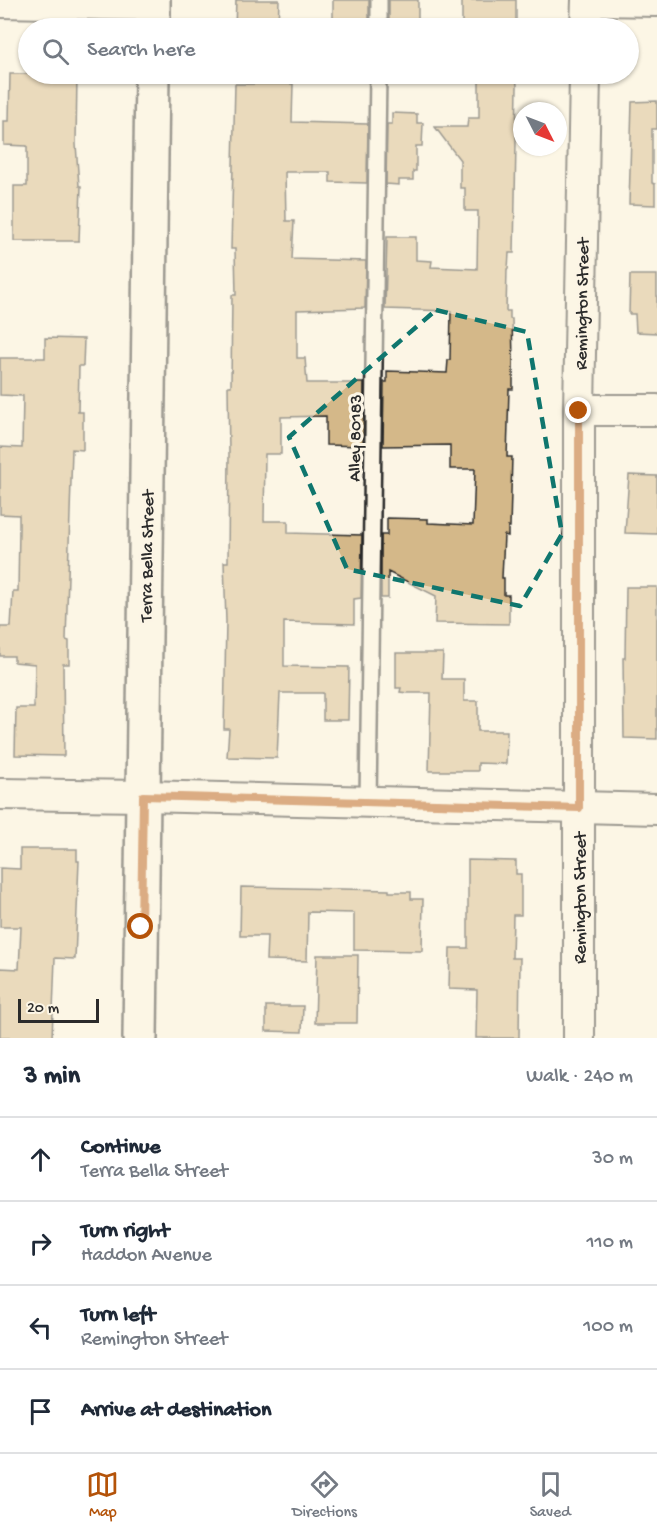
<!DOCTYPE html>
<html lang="en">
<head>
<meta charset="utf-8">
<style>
	body { margin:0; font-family:"Gochi Hand",sans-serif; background:#f6f6f7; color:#1f2937 }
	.compass { position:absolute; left:513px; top:102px; width:54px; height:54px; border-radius:50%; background:#fff; box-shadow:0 2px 4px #0004; rotate:132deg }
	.scale { position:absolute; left:18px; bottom:15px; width:81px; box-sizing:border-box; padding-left:6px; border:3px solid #2b2b2b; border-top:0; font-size:16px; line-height:21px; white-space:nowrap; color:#2b2b2b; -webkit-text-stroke:4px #fcf5e5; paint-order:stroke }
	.stop { position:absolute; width:18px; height:18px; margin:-14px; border:4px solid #b45309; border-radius:50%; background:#fff }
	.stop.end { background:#b45309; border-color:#fff; box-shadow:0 2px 6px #0008 }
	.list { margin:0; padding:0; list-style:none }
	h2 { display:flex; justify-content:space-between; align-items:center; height:78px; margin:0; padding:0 24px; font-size:26px }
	h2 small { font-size:20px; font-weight:400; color:#747a83 }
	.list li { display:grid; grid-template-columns:39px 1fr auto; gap:18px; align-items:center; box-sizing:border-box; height:84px; padding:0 24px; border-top:2px solid #e0e1e3 }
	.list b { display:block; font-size:22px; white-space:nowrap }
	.list p { margin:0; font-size:20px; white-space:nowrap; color:#747a83 }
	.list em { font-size:20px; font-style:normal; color:#747a83 }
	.icon { flex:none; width:33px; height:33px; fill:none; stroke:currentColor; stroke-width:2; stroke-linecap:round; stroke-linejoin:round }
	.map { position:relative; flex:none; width:657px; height:1038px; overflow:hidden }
	.search { position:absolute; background:#fff; box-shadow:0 2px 4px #0004; left:18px; right:18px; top:18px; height:66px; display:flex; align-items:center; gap:15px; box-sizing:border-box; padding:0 21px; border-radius:33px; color:#747a83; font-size:22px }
	.sheet { height:414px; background:#fff }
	nav { display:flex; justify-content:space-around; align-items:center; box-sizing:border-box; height:84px; border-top:2px solid #e0e1e3; background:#fff; font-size:16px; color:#747a83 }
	nav a { display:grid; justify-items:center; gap:3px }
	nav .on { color:#b45309 }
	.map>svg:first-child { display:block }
</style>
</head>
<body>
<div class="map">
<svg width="657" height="1038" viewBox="0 0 657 1038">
	<rect width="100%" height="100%" fill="#fcf5e5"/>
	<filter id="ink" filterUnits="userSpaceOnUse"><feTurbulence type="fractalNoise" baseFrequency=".0167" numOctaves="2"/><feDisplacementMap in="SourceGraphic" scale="12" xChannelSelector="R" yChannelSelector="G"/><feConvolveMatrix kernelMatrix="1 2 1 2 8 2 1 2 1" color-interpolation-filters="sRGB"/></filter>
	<g filter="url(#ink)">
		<g fill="#d4b889" stroke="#2b2b2b" stroke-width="1.5">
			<path d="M236 0H279L278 28H235Z"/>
			<rect x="333" y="0" width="36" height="28"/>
			<rect x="389" y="0" width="29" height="28"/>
			<rect x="462" y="0" width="54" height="28"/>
			<path d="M10 74H77L76 144 79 186H81L79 241H14V186H27V146L4 145V121H9Z"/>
			<path d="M479 74H516L517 86 514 253H509L508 269H507L506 311H510V319H512L513 361V389H509L507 457H512L510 527H508V536L504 535 502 578H504V595H509V624L435 623 436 596 388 572V598H381V535H387V518L428 519V523L473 525 475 469H450V445L383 446 384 382H387V371L447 373 448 360H450L451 311 385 309 387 237H416V260L432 261 431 267 477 269 478 211H465V188H460V160L435 127H467L468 118H479Z"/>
			<path d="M235 84H293L292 122 368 124 367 183 330 182V172H285L286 221H294L292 259 366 261 365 308 297 310V358H305L307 383H364L363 446 326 445V416L281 417V454H265L264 521H288V533L362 535 361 598 354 599V624L284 622V666L349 667 348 720H323V693H280L277 758 227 757 229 729H224L226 621 224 562H228L229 454 228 386H231L232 295H236L235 249H231Z"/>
			<path d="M657 101V129H652V183L655 184V205L629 204 632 102Z"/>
			<path d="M392 113 417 114V123H423L422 146H416V171H413V180H399V185L386 184 387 124H392Z"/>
			<path d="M630 275H657V333L636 332 635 314H629Z"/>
			<path d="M45 338 84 339 83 366H79L78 412H83V450L72 449 66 640 69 641V664H63L64 756 15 755 16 708H34L35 664 14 662V656H0V627H11L13 591H18L19 528V515L0 514V447L22 448 23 396 0 395V358H45Z"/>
			<path d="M629 475 657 476V534L625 533Z"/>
			<path d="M626 587H657V739L624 738 623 658H625Z"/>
			<path d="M396 653H443L442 679H464V701H478V731H507L506 764 478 763V771H429L431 693H408L400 692 401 688H396Z"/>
			<path d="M20 849H77V861H79L75 959 55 958 52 1038H0V968L19 969 21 927H0V868L20 869Z"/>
			<path d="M468 860 516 861V874H521V915H513L512 958H520L519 1038H476L477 990 449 989 450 948H468Z"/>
			<path d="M241 887 389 890V892H411V899H423L422 951 354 950V913L308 912 307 961 266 960 267 936H240Z"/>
			<path d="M317 955H358L357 1023H315Z"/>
			<path d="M266 1006H303L302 1032 266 1031Z"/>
		</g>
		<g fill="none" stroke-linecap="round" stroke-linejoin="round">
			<g stroke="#2b2b2b" stroke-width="20">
				<g id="lane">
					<path d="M379 28V0"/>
					<path d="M368 802 378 74"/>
				</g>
			</g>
			<g stroke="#2b2b2b" stroke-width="34">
				<g id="street">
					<path d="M599 0 657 1"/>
					<path d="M0 2 153 5"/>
					<path d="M586 28 587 0"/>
					<path d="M579 410H657"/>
					<path d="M0 794 143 796 657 809"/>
					<path d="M579 1038V410L585 74"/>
				</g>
			</g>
			<g stroke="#2b2b2b" stroke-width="38">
				<g id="secondary">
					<path d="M153 28V0"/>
					<path d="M140 1038 152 74"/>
				</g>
			</g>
			<use href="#lane" stroke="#fcf5e5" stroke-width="15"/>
			<use href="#street" stroke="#fcf5e5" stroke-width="30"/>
			<use href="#secondary" stroke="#fcf5e5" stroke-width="33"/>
		</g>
	</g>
	<g fill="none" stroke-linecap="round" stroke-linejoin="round" filter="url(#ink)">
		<path stroke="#b45309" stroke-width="8" d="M141 927 143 796 579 808V411"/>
	</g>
	<path d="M0 0H657V1038H0ZM436 310 527 332 562 534 520 606 347 569 289 437Z" fill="#fcf5e5" fill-opacity=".55" fill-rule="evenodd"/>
	<path fill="none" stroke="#0f766e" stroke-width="4.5" stroke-dasharray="12 8" stroke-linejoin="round" d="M436 310 527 332 562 534 520 606 347 569 289 437Z"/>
	<g text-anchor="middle" stroke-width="6" stroke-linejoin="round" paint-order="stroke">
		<g font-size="18" fill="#2b2b2b" stroke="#fcf5e5">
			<text transform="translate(581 304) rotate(-89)" y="6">Remington Street</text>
			<text transform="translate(354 438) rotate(-89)" y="6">Alley 80183</text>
			<text transform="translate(146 556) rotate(-89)" y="6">Terra Bella Street</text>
			<text transform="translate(579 898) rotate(-90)" y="6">Remington Street</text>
		</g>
	</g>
</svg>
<svg class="compass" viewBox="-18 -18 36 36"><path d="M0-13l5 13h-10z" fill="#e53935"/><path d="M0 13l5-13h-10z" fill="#747a83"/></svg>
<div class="scale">20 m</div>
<div class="stop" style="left:141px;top:927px"></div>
<div class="stop end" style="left:579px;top:411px"></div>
<div class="search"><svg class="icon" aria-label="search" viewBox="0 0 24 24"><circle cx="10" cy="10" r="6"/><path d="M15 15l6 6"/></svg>Search here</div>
</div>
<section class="sheet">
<h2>3 min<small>Walk · 240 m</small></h2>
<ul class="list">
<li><svg class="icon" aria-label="ahead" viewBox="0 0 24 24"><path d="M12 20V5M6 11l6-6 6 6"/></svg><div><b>Continue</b><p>Terra Bella Street</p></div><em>30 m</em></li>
<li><svg class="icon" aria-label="right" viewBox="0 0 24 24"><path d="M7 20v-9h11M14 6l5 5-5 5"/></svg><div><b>Turn right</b><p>Haddon Avenue</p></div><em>110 m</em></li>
<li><svg class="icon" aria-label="left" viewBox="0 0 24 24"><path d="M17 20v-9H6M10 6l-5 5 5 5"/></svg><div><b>Turn left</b><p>Remington Street</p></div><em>100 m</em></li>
<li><svg class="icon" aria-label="arrive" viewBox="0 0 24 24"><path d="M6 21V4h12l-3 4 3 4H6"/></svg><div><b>Arrive at destination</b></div></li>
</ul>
</section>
<nav>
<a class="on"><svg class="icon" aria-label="map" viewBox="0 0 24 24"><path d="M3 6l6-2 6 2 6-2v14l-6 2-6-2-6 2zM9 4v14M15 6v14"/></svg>Map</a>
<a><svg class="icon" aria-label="directions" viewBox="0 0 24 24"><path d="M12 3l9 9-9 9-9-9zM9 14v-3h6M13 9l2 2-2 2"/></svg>Directions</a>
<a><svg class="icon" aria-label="saved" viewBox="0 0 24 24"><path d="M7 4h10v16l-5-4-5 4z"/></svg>Saved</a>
</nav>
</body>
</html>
